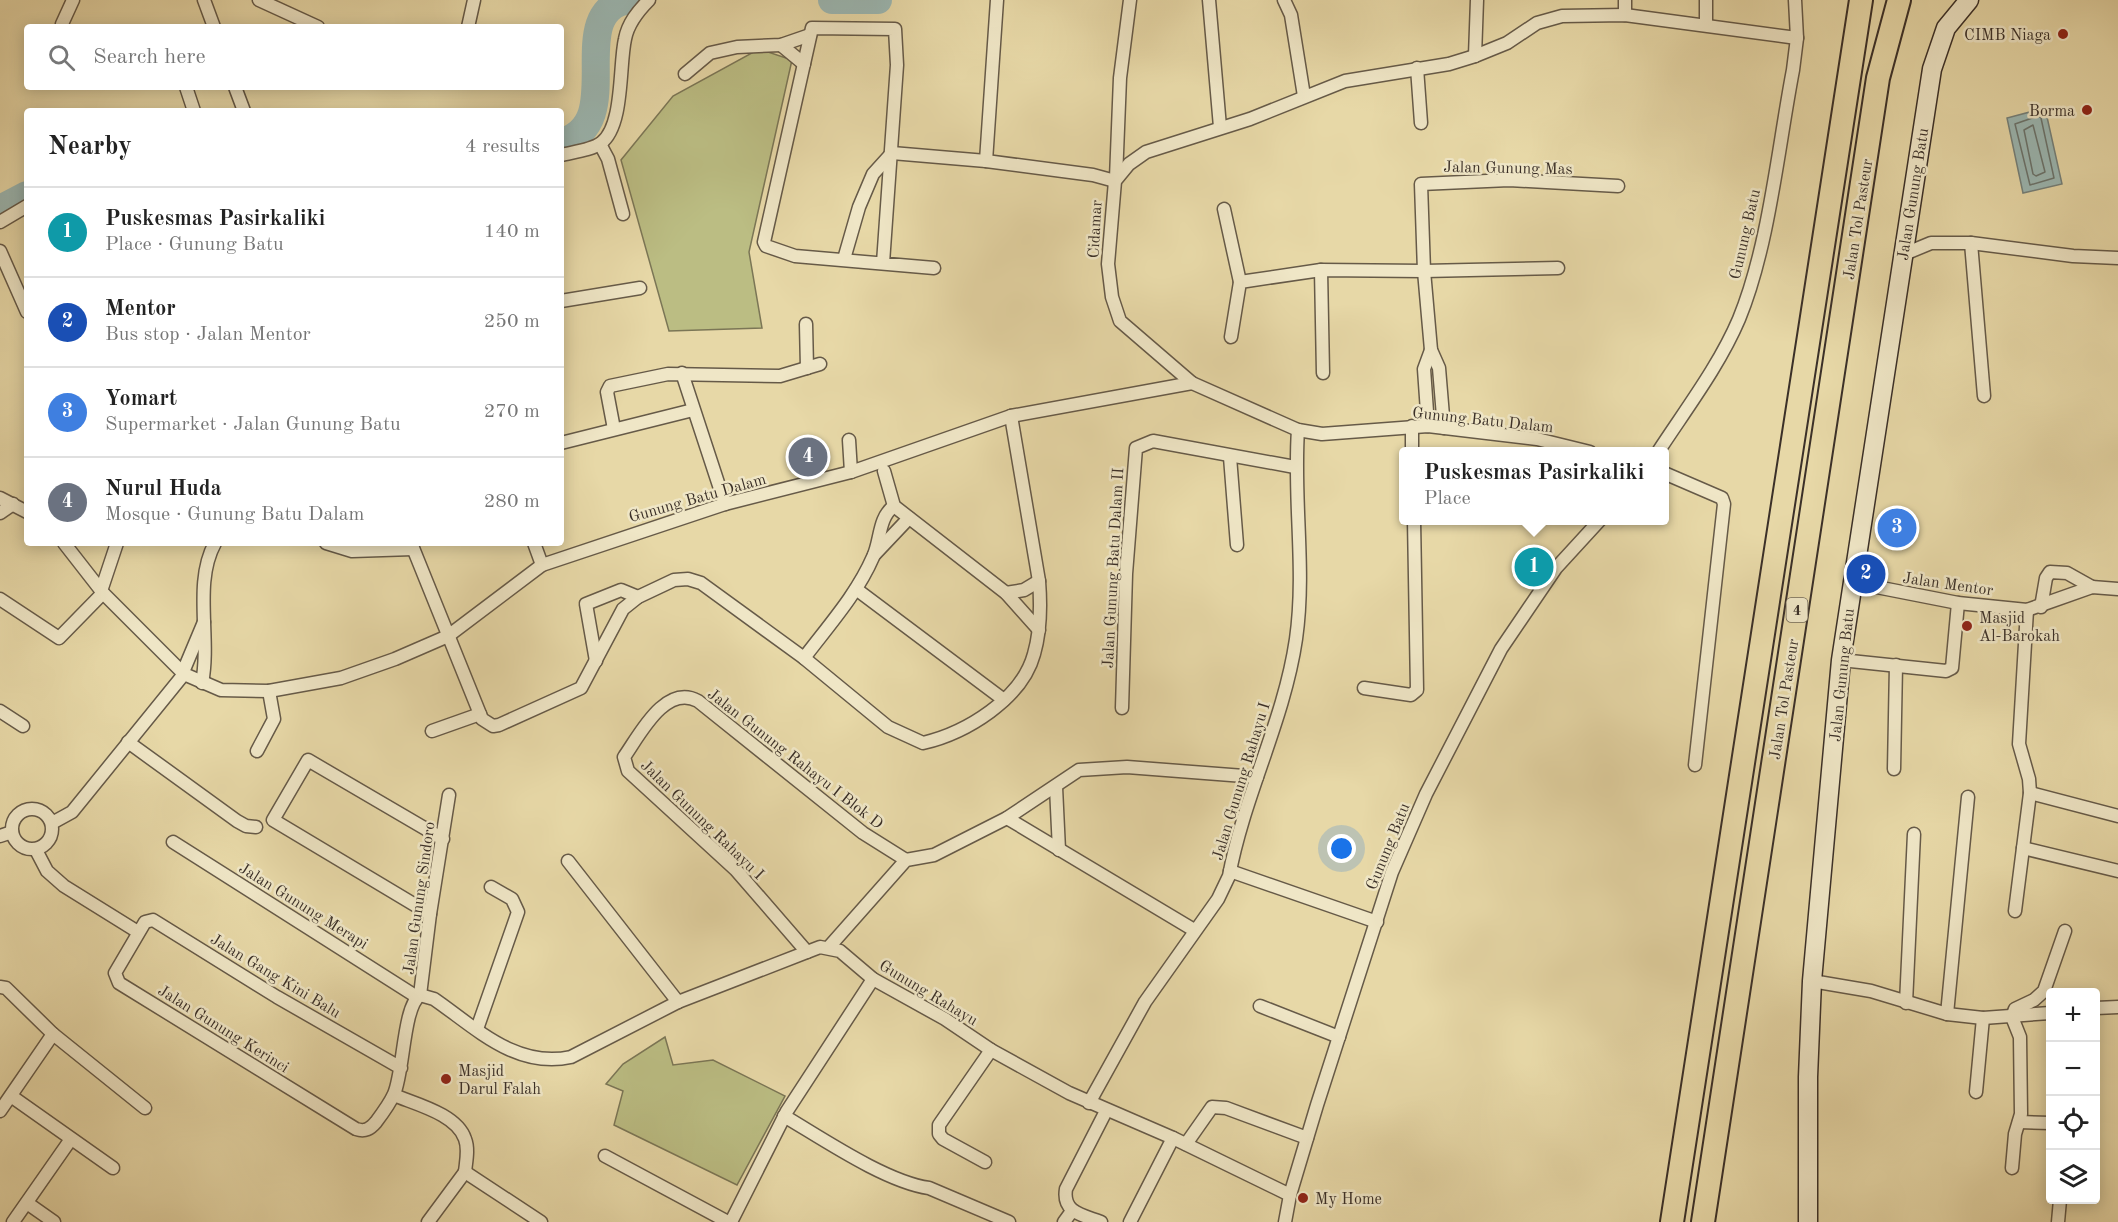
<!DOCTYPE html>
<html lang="en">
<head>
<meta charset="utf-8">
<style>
	body { margin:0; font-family:"Old Standard TT",serif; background:#f6f6f6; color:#222 }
	.controls { position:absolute; right:18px; bottom:18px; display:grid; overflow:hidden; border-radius:6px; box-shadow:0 3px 15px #0003 }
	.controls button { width:54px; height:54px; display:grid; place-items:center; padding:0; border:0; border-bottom:2px solid #e0e0e0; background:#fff; color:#222; font:30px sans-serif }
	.you { position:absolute; left:1342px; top:849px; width:21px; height:21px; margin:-15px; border:4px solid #fff; border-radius:50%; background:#1a73e8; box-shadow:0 0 0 9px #1a73e833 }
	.badge { display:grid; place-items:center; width:39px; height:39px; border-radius:50%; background:#d93025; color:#fff; font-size:20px; font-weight:700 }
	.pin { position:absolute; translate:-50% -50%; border:3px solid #fff; box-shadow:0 2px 6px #0006 }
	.popup { position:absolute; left:1399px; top:447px; width:270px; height:78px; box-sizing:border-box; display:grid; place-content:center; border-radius:6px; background:#fff; filter:drop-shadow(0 2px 4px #0005); font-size:20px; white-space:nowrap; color:#767676 }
	.popup b { font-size:22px; color:#222 }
	.popup::after { content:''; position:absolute; left:50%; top:100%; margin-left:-12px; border:12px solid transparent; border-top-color:#fff }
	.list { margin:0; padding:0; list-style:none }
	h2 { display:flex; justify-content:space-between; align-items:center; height:78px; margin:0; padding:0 24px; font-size:26px }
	h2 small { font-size:20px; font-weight:400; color:#767676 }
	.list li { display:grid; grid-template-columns:39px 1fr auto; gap:18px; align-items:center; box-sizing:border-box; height:90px; padding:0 24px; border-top:2px solid #e0e0e0 }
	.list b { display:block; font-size:22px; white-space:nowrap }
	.list p { margin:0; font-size:20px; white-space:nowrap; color:#767676 }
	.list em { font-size:20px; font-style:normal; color:#767676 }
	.icon { flex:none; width:33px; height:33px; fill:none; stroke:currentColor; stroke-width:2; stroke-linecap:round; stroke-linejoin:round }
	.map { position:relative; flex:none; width:2118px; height:1222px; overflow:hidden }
	.search { position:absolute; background:#fff; box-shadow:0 3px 15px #0003; left:24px; top:24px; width:540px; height:66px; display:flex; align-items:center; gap:15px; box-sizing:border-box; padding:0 21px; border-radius:6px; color:#767676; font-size:22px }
	.panel { position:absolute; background:#fff; box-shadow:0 3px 15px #0003; left:24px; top:108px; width:540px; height:438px; border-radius:6px }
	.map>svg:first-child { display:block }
</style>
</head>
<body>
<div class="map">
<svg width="2118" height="1222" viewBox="0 0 2118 1222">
	<rect width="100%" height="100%" fill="#e7d8a7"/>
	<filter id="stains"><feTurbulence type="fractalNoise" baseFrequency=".00333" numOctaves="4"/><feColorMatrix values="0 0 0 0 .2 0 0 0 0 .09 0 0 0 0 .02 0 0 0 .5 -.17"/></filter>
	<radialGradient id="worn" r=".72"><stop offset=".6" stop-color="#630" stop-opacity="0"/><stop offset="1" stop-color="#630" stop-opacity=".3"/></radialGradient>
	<g fill="#bbbd83" stroke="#7b7656" stroke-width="1.5">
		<path d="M759 49 792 60 749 252 762 328 669 331 621 160 673 96Z"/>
		<path d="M665 1037 673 1065 713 1060 785 1096 737 1185 614 1125 623 1091 606 1084 623 1064Z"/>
	</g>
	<path fill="#9bb7b2" stroke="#75817b" stroke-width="1.5" d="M2045 108 2062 184 2023 193 2007 118Z"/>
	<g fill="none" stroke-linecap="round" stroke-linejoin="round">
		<g stroke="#6b746d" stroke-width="1.5">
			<path d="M2038 116 2041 118 2054 178 2030 185 2015 124Z"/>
			<path d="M2033 125 2045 172 2036 176 2033 174 2024 130Z"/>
		</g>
		<g stroke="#9bb7b2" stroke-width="28">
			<path d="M832 0H878"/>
			<path d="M561 142C631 124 561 12 629 0"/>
			<path d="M0 209 27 195"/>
		</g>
		<g stroke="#665a48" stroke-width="15">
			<g id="minor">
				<path d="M204 0 214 27"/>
				<path d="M259 0 318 27"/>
				<path d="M1209 0 1220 127"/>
				<path d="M1284 0 1291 15 1304 96"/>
				<path d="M1625 0V15"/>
				<path d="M62 24 73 0"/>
				<path d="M1706 25V0"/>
				<path d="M468 27 474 0"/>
				<path d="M781 45 804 64"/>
				<path d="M1475 56 1477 0"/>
				<path d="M1417 68 1421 123"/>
				<path d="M685 74 710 53 737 47 781 45 810 35"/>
				<path d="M186 87 194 111"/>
				<path d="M235 87 244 111"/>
				<path d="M600 144 608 159 623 214"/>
				<path d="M892 153 986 161 1093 175 1115 181"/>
				<path d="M561 155C573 152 592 150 601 143 624 126 619 65 625 39 628 23 638 11 649 0"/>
				<path d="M986 161 997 0"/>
				<path d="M1116 178 1120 78 1130 0"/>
				<path d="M1224 209 1240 282"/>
				<path d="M0 222 27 206"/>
				<path d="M1971 243 1984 396"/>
				<path d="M0 251 27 312"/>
				<path d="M1902 255 1931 243H1971L2073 256 2118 258"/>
				<path d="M844 259 859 207 873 174 892 153"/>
				<path d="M883 263 897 65 895 29 812 28 764 242 766 246 795 256 934 268"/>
				<path d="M1321 270 1323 373"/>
				<path d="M561 301 640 288"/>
				<path d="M806 324 807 368"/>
				<path d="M1231 337 1240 282 1321 270 1424 271 1558 268"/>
				<path d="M682 373 725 504"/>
				<path d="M1192 383 1120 321 1112 297 1108 264 1115 181 1129 164 1146 152 1250 119 1345 81 1449 64 1475 56 1507 43 1537 23 1562 16 1625 15 1797 38"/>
				<path d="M1428 426 1424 369 1431 350"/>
				<path d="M1444 428 1439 368 1431 350 1424 271 1421 184 1509 180 1618 186"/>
				<path d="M614 429 607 392 610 386 668 374 780 376 820 364"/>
				<path d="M849 440 851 472"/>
				<path d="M561 443 693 410"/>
				<path d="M1412 452V426"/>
				<path d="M1658 452C1686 409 1719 366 1739 319 1769 246 1778 148 1793 70L1797 38 1795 0"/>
				<path d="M1230 457 1237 545"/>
				<path d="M884 471 894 506 1006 593 1039 630"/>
				<path d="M1664 473 1722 498 1724 504 1695 765"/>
				<path d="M0 498 27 512"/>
				<path d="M0 513 13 504"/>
				<path d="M64 543 103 593 184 674 221 690 269 691 341 678 395 659 448 636 542 565 725 504 851 472 1011 416 1192 383 1298 430 1322 434 1428 426 1537 439 1590 452"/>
				<path d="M326 543 352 551 413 549"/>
				<path d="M411 543 482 719 493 726 499 725 581 688 623 609 638 597 674 580 688 579 701 583 804 658 888 727 923 743C966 733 1022 699 1034 654 1041 630 1041 606 1039 581L1011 416"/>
				<path d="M534 543 542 565"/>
				<path d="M874 555 909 518"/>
				<path d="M1851 582 1958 603 2027 610 2092 587 2118 589"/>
				<path d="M856 589 1004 700"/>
				<path d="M101 591 117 543"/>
				<path d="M1006 593 1024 590 1039 581"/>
				<path d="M0 599 59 638 103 593"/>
				<path d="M2041 607 2046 578 2050 572 2067 573 2092 587"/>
				<path d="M804 658C829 625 857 594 873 557 881 540 878 518 894 506"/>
				<path d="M1841 660 1946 671 1952 668 1958 603"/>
				<path d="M596 661 586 604 621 590 638 597"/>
				<path d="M183 672 204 622"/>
				<path d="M202 683C211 637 193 583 215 543"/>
				<path d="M1364 688 1411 695 1417 690 1414 520"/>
				<path d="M1122 708 1126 574 1136 448 1153 441 1295 467"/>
				<path d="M0 711 23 726"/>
				<path d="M432 731 480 714"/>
				<path d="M128 742 237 821 246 826 256 827"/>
				<path d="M257 751 274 719 269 691"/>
				<path d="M1894 769 1896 665"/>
				<path d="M1056 787 1059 850"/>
				<path d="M2030 793 2118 816"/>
				<circle cx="32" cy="829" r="20"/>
				<path d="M1007 818 1194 930"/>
				<path d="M52 823 72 812 184 674"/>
				<path d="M0 836 12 832"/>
				<path d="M173 842 417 997"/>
				<path d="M2023 848 2118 871"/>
				<path d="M36 850 47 871 64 886 138 932"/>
				<path d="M568 861 678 1002"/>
				<path d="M1230 871 1377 922"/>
				<path d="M2015 911 2030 793 2029 779 2019 744 2027 610"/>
				<path d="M430 914 273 820 308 760 443 839"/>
				<path d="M829 947 906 860 934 855 1007 818 1079 770 1127 767 1257 777"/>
				<path d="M807 952 736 870 628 771 624 757C639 736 665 683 698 701L863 833 906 860"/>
				<path d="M1812 981 1871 991 1947 1014 1983 1018 2050 1013"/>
				<path d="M0 987 6 988 53 1034 145 1108"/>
				<path d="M420 995 434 999C476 1028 516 1069 571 1057L678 1002 807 952 820 947 840 951 873 979 945 1019 991 1050 1069 1093 1173 1138 1290 1195"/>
				<path d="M1906 1003 1914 834"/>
				<path d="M1260 1006 1339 1037"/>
				<path d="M2096 1008 2118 1007"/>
				<path d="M1947 1014 1968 797"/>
				<path d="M477 1029 518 912 512 899 491 887"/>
				<path d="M401 1068 277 997 153 920 145 922 115 973 119 983 356 1129C365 1132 370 1129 376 1122 382 1114 390 1103 394 1094 404 1071 403 1007 420 995L430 914 449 795"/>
				<path d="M1976 1092 1983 1018"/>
				<path d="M394 1095C415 1104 457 1114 465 1139 469 1149 466 1162 465 1172"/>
				<path d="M11 1096 113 1168"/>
				<path d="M1089 1103 1145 1002 1218 899 1229 876C1244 795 1284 721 1296 639 1306 569 1293 500 1298 430"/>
				<path d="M0 1111 53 1034"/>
				<path d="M784 1116C823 1139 886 1182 929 1188L1009 1222"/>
				<path d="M2019 1122 2050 1123"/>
				<path d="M1186 1144 1212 1107 1226 1108 1307 1138"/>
				<path d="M605 1156 728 1222"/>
				<path d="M985 1162 943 1139 939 1134V1125L991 1050"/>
				<path d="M2012 1168 2015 1134 2021 1114 2020 1037 2012 1017 2015 1009 2034 1000 2044 991 2065 931"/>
				<path d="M465 1172 541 1222"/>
				<path d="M27 1203 54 1222"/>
				<path d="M13 1222 71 1139"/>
				<path d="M428 1222 465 1172"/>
				<path d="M731 1222 787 1111 873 979"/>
				<path d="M1064 1222 1072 1211"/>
				<path d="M1101 1222C1083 1215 1062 1213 1066 1189L1106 1111"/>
				<path d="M1130 1222 1173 1138"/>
				<path d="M1285 1222 1290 1195 1317 1105 1392 872 1426 794 1501 649 1556 568 1600 520"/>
				<path d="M2058 1222 2060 1200"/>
			</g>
		</g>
		<g stroke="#3b3028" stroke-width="21">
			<path id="secondary" d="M1808 1222V1077L1812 981 1841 660 1932 69 1946 28 1969 0"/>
		</g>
		<g stroke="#3b3028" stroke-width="26">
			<g id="motorway">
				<path d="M1672 1222 1861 0"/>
				<path d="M1703 1222 1878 78 1899 0"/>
			</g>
		</g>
		<use href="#minor" stroke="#efe6c6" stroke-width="12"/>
		<use href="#secondary" stroke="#efe6c6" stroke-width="18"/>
		<use href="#motorway" stroke="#e7d8a7" stroke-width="22"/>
	</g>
	<g fill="#8f2418" stroke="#efe6c6" stroke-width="2">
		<circle cx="2063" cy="34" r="6"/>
		<circle cx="2087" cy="110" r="6"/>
		<circle cx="1967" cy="626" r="6"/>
		<circle cx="446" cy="1079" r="6"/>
		<circle cx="1303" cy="1198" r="6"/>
	</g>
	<g text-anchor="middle" stroke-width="5" stroke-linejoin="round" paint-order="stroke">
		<rect fill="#efe6c6" stroke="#716757" stroke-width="1.5" x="1786.5" y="598" width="21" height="24" rx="4.5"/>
		<g font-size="15" font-weight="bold" fill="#3b3028">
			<text x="1797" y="615">4</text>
		</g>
		<g font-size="16" fill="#3b3028" stroke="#efe6c6" text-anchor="start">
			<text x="2051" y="40" text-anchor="end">CIMB Niaga</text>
			<text x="2075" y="116" text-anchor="end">Borma</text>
			<text x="1979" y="623">Masjid<tspan x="1979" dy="18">Al-Barokah</tspan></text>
			<text x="458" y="1076">Masjid<tspan x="458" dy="18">Darul Falah</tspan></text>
			<text x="1315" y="1204">My Home</text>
		</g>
		<g font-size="16" fill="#3b3028" stroke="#efe6c6">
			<text transform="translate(1508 167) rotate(1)" y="6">Jalan Gunung Mas</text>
			<text transform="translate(1912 194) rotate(-81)" y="6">Jalan Gunung Batu</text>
			<text transform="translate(1857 219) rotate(-81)" y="6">Jalan Tol Pasteur</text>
			<text transform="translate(1094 229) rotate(-87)" y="6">Cidamar</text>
			<text transform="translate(1744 234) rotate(-77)" y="6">Gunung Batu</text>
			<text transform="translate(1483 419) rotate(6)" y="6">Gunung Batu Dalam</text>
			<text transform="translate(697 497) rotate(-16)" y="6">Gunung Batu Dalam</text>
			<text transform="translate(1112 568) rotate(-87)" y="6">Jalan Gunung Batu Dalam II</text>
			<text transform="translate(1948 583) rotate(8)" y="6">Jalan Mentor</text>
			<text transform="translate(1841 675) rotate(-84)" y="6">Jalan Gunung Batu</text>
			<text transform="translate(1783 699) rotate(-81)" y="6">Jalan Tol Pasteur</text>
			<text transform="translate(796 758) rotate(38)" y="6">Jalan Gunung Rahayu I Blok D</text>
			<text transform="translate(1240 781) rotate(-73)" y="6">Jalan Gunung Rahayu I</text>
			<text transform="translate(703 819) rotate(44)" y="6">Jalan Gunung Rahayu I</text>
			<text transform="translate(1387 846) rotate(-68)" y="6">Gunung Batu</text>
			<text transform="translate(418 898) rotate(-82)" y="6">Jalan Gunung Sindoro</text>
			<text transform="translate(304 905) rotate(32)" y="6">Jalan Gunung Merapi</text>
			<text transform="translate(276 975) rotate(31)" y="6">Jalan Gang Kini Balu</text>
			<text transform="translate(929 992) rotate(31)" y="6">Gunung Rahayu</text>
			<text transform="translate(224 1028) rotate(32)" y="6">Jalan Gunung Kerinci</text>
		</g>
	</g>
	<rect width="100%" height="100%" filter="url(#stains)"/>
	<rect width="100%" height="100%" fill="url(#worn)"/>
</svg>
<div class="controls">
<button>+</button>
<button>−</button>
<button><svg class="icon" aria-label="locate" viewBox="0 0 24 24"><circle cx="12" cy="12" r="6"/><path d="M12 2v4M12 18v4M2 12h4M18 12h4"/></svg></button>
<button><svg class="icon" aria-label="layers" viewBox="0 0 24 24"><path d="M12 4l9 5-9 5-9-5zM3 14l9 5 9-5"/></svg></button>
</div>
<div class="you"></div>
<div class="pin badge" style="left:1534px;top:567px;background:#0f9aa8">1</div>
<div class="popup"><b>Puskesmas Pasirkaliki</b>Place</div>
<div class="pin badge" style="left:1866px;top:574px;background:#1a4fb4">2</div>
<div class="pin badge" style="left:1897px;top:528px;background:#3f7fe0">3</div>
<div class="pin badge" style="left:808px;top:457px;background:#6b7280">4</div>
<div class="search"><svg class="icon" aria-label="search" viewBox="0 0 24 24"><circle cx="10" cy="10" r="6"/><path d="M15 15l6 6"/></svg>Search here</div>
<section class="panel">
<h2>Nearby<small>4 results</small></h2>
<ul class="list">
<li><span class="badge" style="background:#0f9aa8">1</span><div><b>Puskesmas Pasirkaliki</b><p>Place · Gunung Batu</p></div><em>140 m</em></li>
<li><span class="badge" style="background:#1a4fb4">2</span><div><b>Mentor</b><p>Bus stop · Jalan Mentor</p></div><em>250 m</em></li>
<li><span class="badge" style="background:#3f7fe0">3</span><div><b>Yomart</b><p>Supermarket · Jalan Gunung Batu</p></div><em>270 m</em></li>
<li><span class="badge" style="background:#6b7280">4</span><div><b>Nurul Huda</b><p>Mosque · Gunung Batu Dalam</p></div><em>280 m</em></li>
</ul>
</section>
</div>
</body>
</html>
